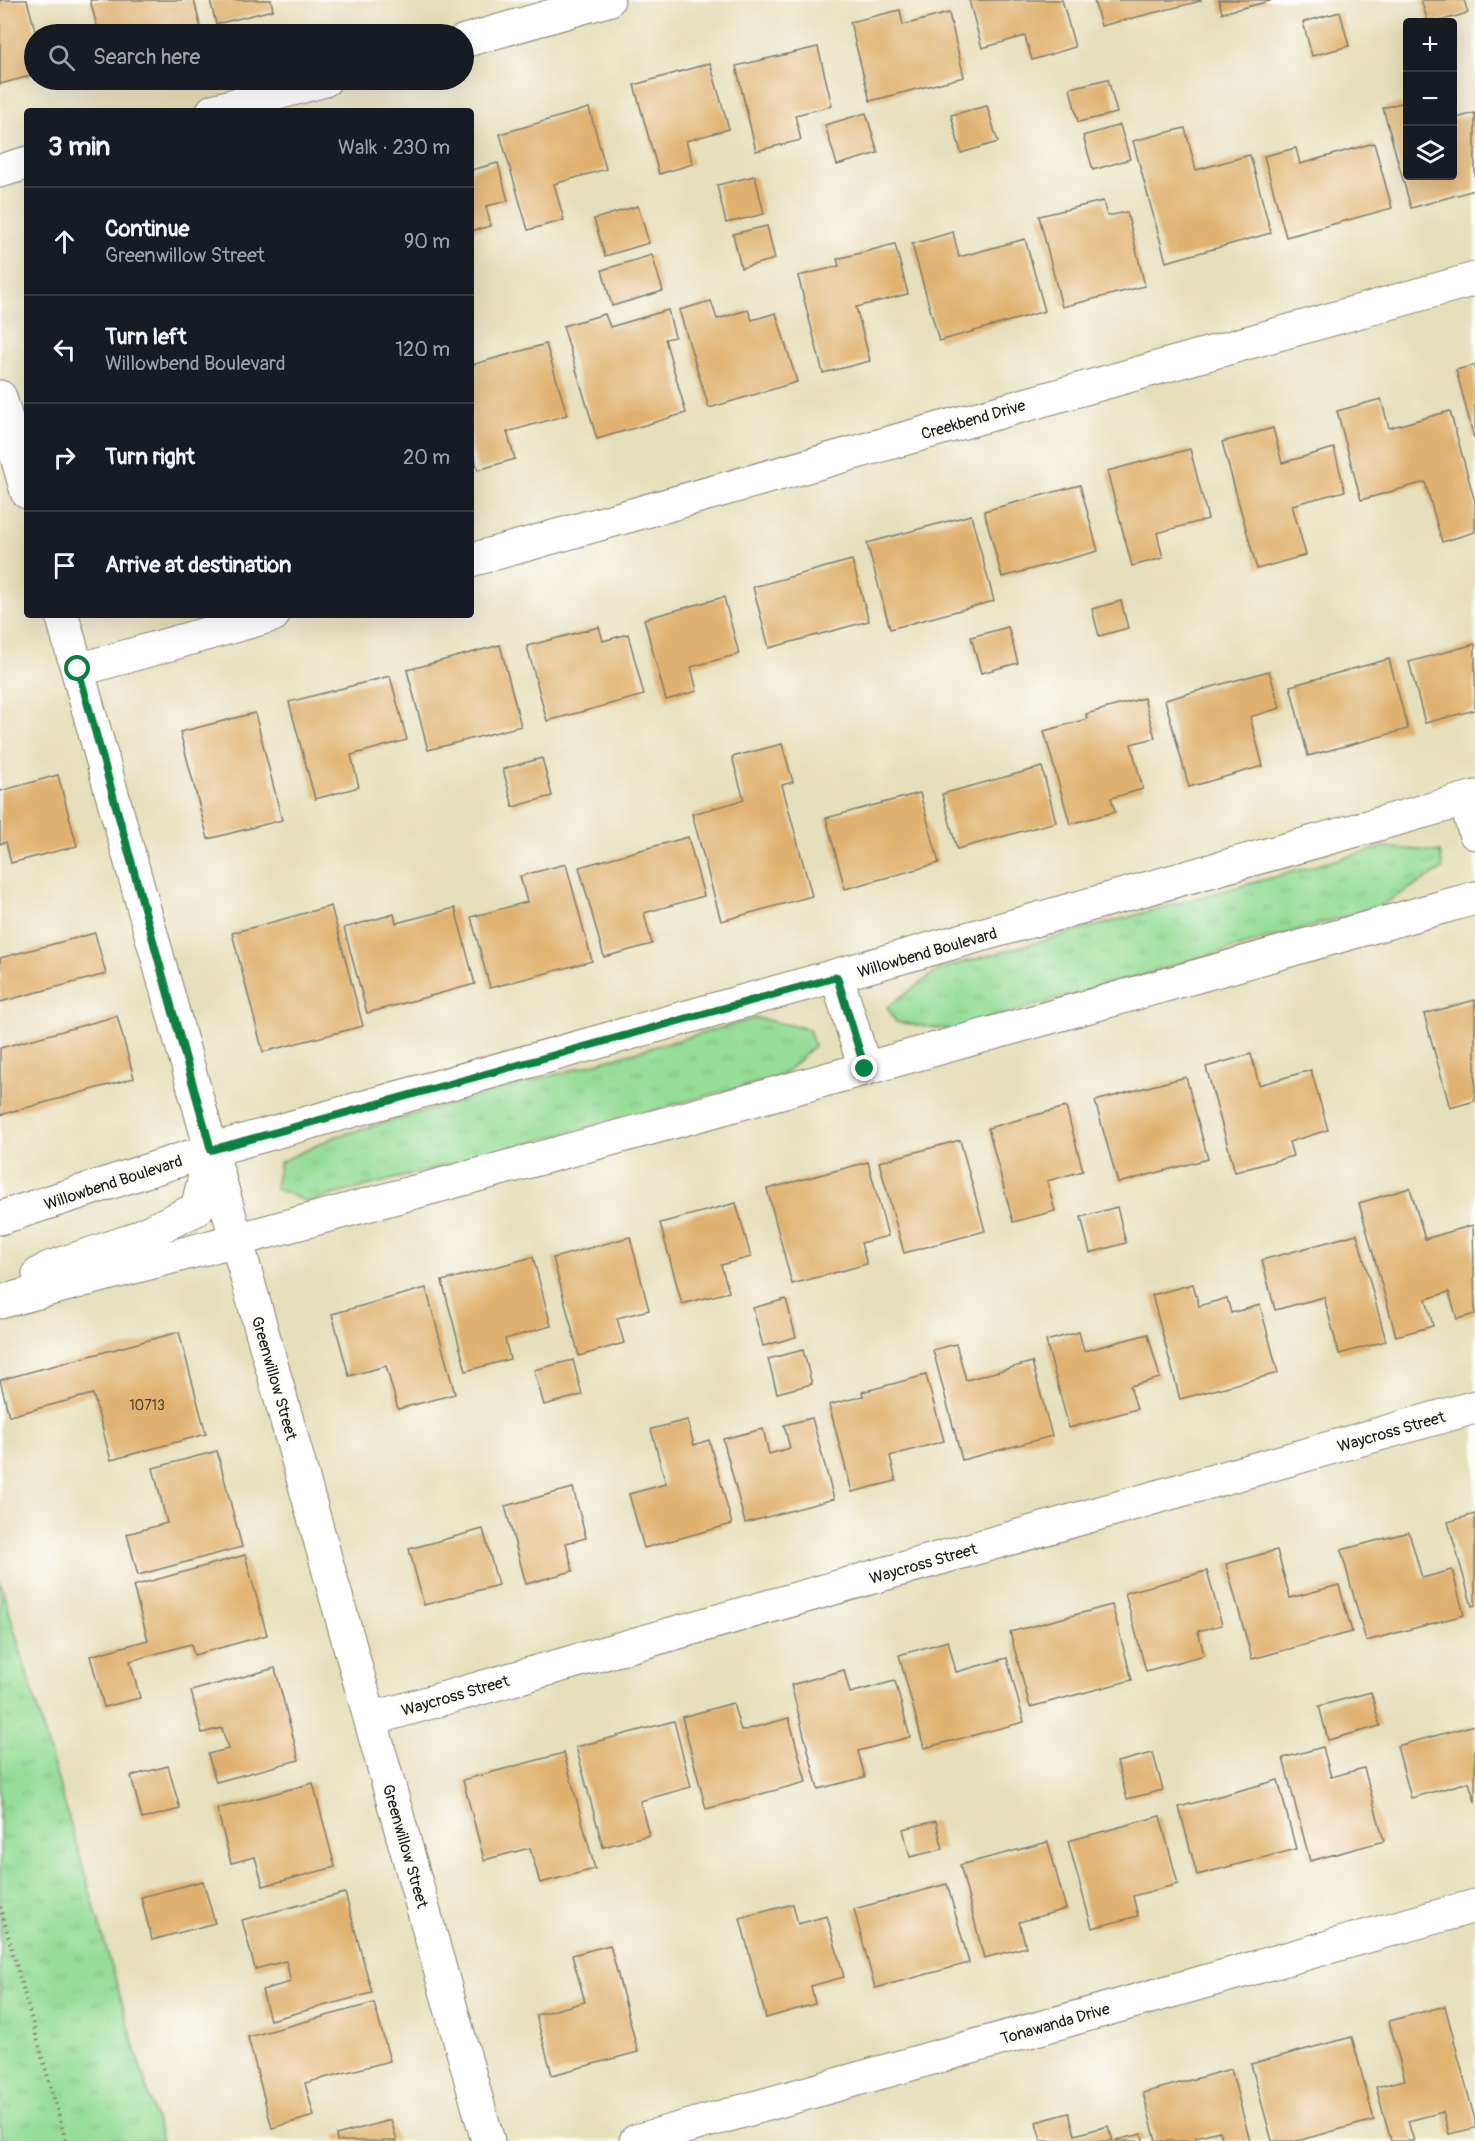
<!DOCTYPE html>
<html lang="en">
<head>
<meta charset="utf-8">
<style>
	body { margin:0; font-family:Pangolin,sans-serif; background:#242831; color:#f1f3f6 }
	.controls { position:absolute; right:18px; top:18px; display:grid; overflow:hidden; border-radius:6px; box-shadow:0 6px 24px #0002 }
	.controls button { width:54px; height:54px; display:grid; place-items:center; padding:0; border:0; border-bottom:2px solid #363941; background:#171b24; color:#f1f3f6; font:30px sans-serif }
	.stop { position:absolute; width:18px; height:18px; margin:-14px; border:4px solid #0b8043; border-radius:50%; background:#fff }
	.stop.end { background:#0b8043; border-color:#fff; box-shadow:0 2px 6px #0008 }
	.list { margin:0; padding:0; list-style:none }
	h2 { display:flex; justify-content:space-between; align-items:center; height:78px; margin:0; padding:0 24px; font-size:26px }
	h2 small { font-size:20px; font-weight:400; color:#9ea1a6 }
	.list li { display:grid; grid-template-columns:39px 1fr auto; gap:18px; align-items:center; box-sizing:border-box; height:108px; padding:0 24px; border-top:2px solid #363941 }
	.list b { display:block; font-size:22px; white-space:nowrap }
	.list p { margin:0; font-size:20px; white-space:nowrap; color:#9ea1a6 }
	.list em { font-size:20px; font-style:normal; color:#9ea1a6 }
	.icon { flex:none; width:33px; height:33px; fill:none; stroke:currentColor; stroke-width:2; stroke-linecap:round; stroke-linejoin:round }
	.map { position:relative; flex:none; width:1475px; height:2141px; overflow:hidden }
	.search { position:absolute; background:#171b24; box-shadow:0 6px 24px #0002; left:24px; top:24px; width:450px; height:66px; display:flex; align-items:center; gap:15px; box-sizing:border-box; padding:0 21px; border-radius:33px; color:#9ea1a6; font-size:22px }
	.panel { position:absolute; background:#171b24; box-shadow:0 6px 24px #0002; left:24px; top:108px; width:450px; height:510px; border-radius:6px }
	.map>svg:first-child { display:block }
</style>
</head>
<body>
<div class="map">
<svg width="1475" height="2141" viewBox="0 0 1475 2141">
	<defs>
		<pattern id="grass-tufts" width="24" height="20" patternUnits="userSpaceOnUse" patternTransform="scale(1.5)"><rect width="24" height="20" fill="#96dd97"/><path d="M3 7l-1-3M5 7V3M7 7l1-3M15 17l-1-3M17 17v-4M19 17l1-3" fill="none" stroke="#81bd82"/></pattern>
	</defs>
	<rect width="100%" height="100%" fill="#fdfcf7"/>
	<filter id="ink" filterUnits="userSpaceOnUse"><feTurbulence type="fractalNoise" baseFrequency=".0167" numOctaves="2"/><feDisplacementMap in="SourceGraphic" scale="12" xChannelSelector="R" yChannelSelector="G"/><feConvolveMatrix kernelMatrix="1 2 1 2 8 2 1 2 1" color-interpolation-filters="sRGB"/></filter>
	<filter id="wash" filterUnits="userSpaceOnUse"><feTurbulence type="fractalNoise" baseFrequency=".008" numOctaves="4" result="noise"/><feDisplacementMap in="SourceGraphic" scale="24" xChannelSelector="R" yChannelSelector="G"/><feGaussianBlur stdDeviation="1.35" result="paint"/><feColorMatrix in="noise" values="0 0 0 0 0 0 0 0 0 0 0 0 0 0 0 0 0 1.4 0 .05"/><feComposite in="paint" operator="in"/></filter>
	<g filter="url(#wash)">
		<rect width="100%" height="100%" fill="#e6dfbb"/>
		<g fill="url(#grass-tufts)" stroke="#597c5a" stroke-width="1.5">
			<path d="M1383 847 1440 852 1443 869 1378 907 950 1030 896 1022 887 1007 940 969Z"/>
			<path d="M756 1018 809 1029 814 1046 782 1076 307 1202 275 1188 280 1162 337 1136Z"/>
			<path d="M0 1580 162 2141H0Z"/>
		</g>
		<g id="blocks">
			<g fill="#e0b271">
				<path d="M0 0H27L36 34 34 75 0 84Z"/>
				<path d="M90 0H194L201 29 176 34H99Z"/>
				<path d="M210 0H271L273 10 216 24Z"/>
				<path d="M969 0H1062L1075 47 1032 60 1025 36 982 48Z"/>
				<path d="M1094 0H1201V1L1101 26Z"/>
				<path d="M1219 0H1269L1270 1 1222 13Z"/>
				<path d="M1421 0H1464L1468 13 1436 22H1428Z"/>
				<path d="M900 10 903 25 949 13 964 77 870 101 850 22Z"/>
				<path d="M1340 12 1349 46 1312 56 1303 22Z"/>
				<path d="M818 47 832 106 795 115 801 140 756 151 736 66Z"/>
				<path d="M710 63 729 129 686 141 693 164 659 174 634 85Z"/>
				<path d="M1108 79 1117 113 1078 122 1070 88Z"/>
				<path d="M1408 101V176H1452V119L1475 113V190L1411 208 1383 108Z"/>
				<path d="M987 106 998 142 961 153 951 115Z"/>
				<path d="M589 108 606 169 554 184 564 220 528 230 500 134Z"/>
				<path d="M866 113 878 153 837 165 825 125Z"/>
				<path d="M1120 125 1130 159 1093 170 1083 136Z"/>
				<path d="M1185 128 1196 170 1250 155 1271 233 1166 262 1133 141Z"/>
				<path d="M1374 143 1392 208 1286 237 1264 156 1296 148 1300 164Z"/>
				<path d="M498 163 508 201 486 206 491 226 471 231V170Z"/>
				<path d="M755 176 764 214 726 223 717 185Z"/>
				<path d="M1103 201 1107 216 1127 212 1145 286 1062 307 1039 216Z"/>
				<path d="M638 206 649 243 605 256 594 219Z"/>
				<path d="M767 226 775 259 741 268 733 234Z"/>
				<path d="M953 232 959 257 1025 239 1045 311 939 341 912 244Z"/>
				<path d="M895 244 908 294 856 307 870 361 823 373 798 276 839 266 837 259Z"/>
				<path d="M652 255 663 291 612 306 602 270Z"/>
				<path d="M711 301 717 319 748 310 752 320 776 313 797 382 709 408 679 310Z"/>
				<path d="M668 310 675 337 665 339 686 413 597 439 563 326 605 314 610 327Z"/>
				<path d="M546 344 567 415 507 432 515 459 478 470 471 446V365Z"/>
				<path d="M1475 365V438H1474L1456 370Z"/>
				<path d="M1381 399 1389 428 1450 411 1475 502V532L1442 542 1425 482 1361 500 1337 411Z"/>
				<path d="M1273 428 1282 463 1334 448 1345 491 1292 505 1306 555 1257 569 1222 442Z"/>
				<path d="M1190 449 1208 519 1157 533 1163 558 1132 566 1107 471Z"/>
				<path d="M1080 485 1098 551 1002 577 984 511Z"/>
				<path d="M971 515 994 601 890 629 867 543Z"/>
				<path d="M852 560 869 621 769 648 753 587Z"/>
				<path d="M724 597 739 654 691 667 697 691 666 700 644 619Z"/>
				<path d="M1121 601 1128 628 1099 636 1092 609Z"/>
				<path d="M599 627 603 641 628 634 644 695 547 721 527 646Z"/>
				<path d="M1008 627 1018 663 981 673 971 637Z"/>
				<path d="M1475 644V710L1425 723 1409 662Z"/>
				<path d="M500 645 521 726 428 750 407 670Z"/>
				<path d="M1389 659 1408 729 1308 756 1290 686Z"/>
				<path d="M1269 671 1280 708 1250 717 1263 766 1189 787 1165 700Z"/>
				<path d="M390 676 407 740 351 755 359 787 315 799 289 702Z"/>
				<path d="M1144 698 1155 738 1131 744 1143 789 1111 798 1115 812 1070 824 1044 731 1087 719 1086 714Z"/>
				<path d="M255 713 282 820 208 839 180 732Z"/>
				<path d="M782 744 793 782 782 785 812 896 721 921 692 814 744 800 732 757Z"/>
				<path d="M542 758 552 796 513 807 503 769Z"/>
				<path d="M1042 767 1056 822 957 849 942 794Z"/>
				<path d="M58 775 77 846 11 863 6 842 0 844V791Z"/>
				<path d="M920 793 939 863 845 889 826 818Z"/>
				<path d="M688 837 704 896 644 913 652 944 604 957 579 867Z"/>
				<path d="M566 864 592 961 490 988 471 917 527 902 520 876Z"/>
				<path d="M331 906 363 1026 263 1052 232 933Z"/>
				<path d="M455 908 475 984 367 1013 344 928 394 914 396 923Z"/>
				<path d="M95 933 106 974 0 1002V958Z"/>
				<path d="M1475 1000V1101L1450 1108 1424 1014Z"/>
				<path d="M117 1016 134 1078 0 1115V1048Z"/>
				<path d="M1251 1054 1259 1085 1311 1070 1328 1130 1289 1142 1293 1156 1235 1172 1206 1067Z"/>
				<path d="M1186 1077 1208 1159 1118 1183 1095 1101Z"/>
				<path d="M1066 1107 1083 1171 1047 1181 1055 1211 1013 1222 988 1128Z"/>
				<path d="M960 1140 985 1231 904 1253 879 1162Z"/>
				<path d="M868 1162 888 1236 861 1243 867 1264 792 1284 767 1189Z"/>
				<path d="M1410 1188 1425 1239 1473 1225 1475 1314 1457 1319 1449 1292 1426 1299 1433 1326 1396 1336 1359 1203Z"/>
				<path d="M736 1203 751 1257 721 1265 729 1292 682 1304 660 1223Z"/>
				<path d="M1117 1207 1126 1243 1090 1253 1081 1217Z"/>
				<path d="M1357 1234 1386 1341 1339 1354 1324 1297 1275 1310 1262 1260Z"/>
				<path d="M630 1237 649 1310 617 1318 624 1343 579 1356 553 1258Z"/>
				<path d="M533 1257 551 1326 505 1339 510 1359 466 1371 442 1281Z"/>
				<path d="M1193 1284 1199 1306 1227 1298 1231 1313 1260 1305 1278 1373 1180 1399 1152 1295Z"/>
				<path d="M426 1288 455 1394 398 1409 386 1366 349 1376 332 1314Z"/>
				<path d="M786 1299 796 1337 763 1346 753 1308Z"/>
				<path d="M179 1332 206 1434 111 1460 93 1394 9 1416 0 1380Z"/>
				<path d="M1079 1332 1084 1351 1148 1334 1160 1378 1130 1386 1137 1409 1069 1428 1046 1341Z"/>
				<path d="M956 1344 966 1380 1032 1362 1052 1436 962 1460 933 1350Z"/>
				<path d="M803 1350 812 1384 777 1393 768 1359Z"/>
				<path d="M573 1360 582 1395 544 1405 534 1370Z"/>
				<path d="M926 1375 944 1441 890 1456 896 1481 852 1492 829 1405 863 1396 862 1392Z"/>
				<path d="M812 1418 834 1499 745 1523 723 1439 763 1429 769 1454 790 1448 784 1425Z"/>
				<path d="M687 1420 694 1445 709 1440 732 1524 644 1548 629 1494 666 1484 651 1429Z"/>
				<path d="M217 1451 242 1547 138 1575 127 1534 167 1523 153 1468Z"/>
				<path d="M573 1488 586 1538 566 1543 573 1571 526 1584 505 1506Z"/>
				<path d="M1475 1514V1605L1472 1606 1448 1522Z"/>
				<path d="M483 1529 498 1585 424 1605 409 1549Z"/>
				<path d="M1409 1532 1422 1578 1452 1570 1464 1615 1366 1641 1341 1550Z"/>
				<path d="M1277 1550 1290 1598 1339 1585 1352 1632 1252 1659 1226 1564Z"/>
				<path d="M245 1555 267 1635 194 1655 191 1644 130 1661 140 1698 104 1707 90 1656 148 1640 133 1586Z"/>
				<path d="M1207 1571 1222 1625 1198 1631 1204 1655 1146 1671 1125 1593Z"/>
				<path d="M1112 1605 1132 1680 1030 1707 1010 1632Z"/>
				<path d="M948 1641 956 1672 1007 1658 1024 1722 924 1748 899 1655Z"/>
				<path d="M275 1668 299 1760 216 1782 208 1754 228 1749 222 1728 202 1733 191 1691Z"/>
				<path d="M844 1670 850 1693 895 1681 910 1737 858 1751 865 1777 818 1789 791 1685Z"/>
				<path d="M1371 1692 1380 1726 1328 1740 1319 1706Z"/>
				<path d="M733 1703 741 1731 789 1718 806 1782 706 1809 682 1717Z"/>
				<path d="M674 1721 691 1787 640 1801 649 1835 603 1847 576 1747Z"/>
				<path d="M1475 1725V1802L1469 1782 1411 1798 1397 1746Z"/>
				<path d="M1323 1747 1331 1777 1364 1768 1384 1841 1310 1861 1283 1758Z"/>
				<path d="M564 1753 595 1869 540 1883 530 1848 484 1860 463 1780Z"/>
				<path d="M1153 1753 1163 1790 1127 1799 1117 1762Z"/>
				<path d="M168 1766 180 1809 142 1819 131 1776Z"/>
				<path d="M1278 1780 1296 1849 1197 1875 1179 1807Z"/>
				<path d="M313 1783 335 1867 263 1886 255 1857 231 1863 217 1809Z"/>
				<path d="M1160 1816 1178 1884 1133 1896 1138 1916 1092 1928 1068 1841Z"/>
				<path d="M936 1821 943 1849 910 1857 903 1829Z"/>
				<path d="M1048 1842 1066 1909 1019 1922 1026 1947 984 1958 960 1865Z"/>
				<path d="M203 1881 215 1923 152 1940 141 1897Z"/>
				<path d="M947 1884 969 1963 875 1988 854 1909Z"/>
				<path d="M345 1893 372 1993 270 2020 262 1990 291 1982 286 1961 255 1969 242 1920Z"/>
				<path d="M793 1904 798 1924 827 1916 844 1977 811 1986 815 2004 766 2018 740 1918Z"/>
				<path d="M610 1945 638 2052 552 2075 536 2015 585 2002 572 1955Z"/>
				<path d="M374 2003 390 2061 305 2083 314 2116 272 2128 248 2037Z"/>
				<path d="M1445 2006 1475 2120V2128L1449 2134 1443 2112 1408 2121 1414 2141H1391L1376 2087 1405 2080 1389 2021Z"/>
				<path d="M1352 2037 1374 2120 1297 2141H1272L1251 2064Z"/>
				<path d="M1231 2069 1250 2141H1222L1219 2131 1196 2137 1197 2141H1156L1143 2093Z"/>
				<path d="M1069 2113 1075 2135 1108 2126 1113 2141H1041L1036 2122Z"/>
				<path d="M391 2120 397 2141H337L336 2135Z"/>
				<path d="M1142 2134 1143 2141H1116V2140Z"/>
			</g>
		</g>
	</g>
	<g filter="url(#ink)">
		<use href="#blocks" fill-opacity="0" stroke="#817e6c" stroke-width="1.5"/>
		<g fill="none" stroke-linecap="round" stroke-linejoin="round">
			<g stroke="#817e6c" stroke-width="35">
				<g id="minor">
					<path d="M464 41 608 0"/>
					<path d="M213 111 325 80"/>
					<path d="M0 171 27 163"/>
					<path d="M0 397 27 492"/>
					<path d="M471 560 1475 279"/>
					<path d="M62 615 488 2141"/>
					<path d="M78 670 273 615"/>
					<path d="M371 1719 1475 1407"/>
					<path d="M636 2141 1475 1906"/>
				</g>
			</g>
			<g stroke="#817e6c" stroke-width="35">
				<g id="major">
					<path d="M1465 800 1475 833"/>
					<path d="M837 977 865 1069"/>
					<path d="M0 1218 211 1150 1475 797"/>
					<path d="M39 1274 49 1268 130 1241 197 1209 211 1150"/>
					<path d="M0 1302C494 1174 984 1036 1475 898"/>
				</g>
			</g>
			<path stroke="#817e6c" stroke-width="4" stroke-dasharray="1.5 4.5" stroke-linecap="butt" d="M0 1907 66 2141"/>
			<use href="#minor" stroke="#fff" stroke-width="33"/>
			<use href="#major" stroke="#fff" stroke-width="33"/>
		</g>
	</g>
	<g fill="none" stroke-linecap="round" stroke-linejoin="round" filter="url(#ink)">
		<path stroke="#0b8043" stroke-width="8" d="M78 669 211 1150 837 977 865 1069"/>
	</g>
	<g text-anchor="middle" stroke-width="6" stroke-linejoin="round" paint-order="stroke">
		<g font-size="14" fill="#4d4231">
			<text x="147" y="1410">10713</text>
		</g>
		<g font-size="16" fill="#1c1c1c" stroke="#fdfcf7">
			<text transform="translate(973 419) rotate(-16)" y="6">Creekbend Drive</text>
			<text transform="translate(927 952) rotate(-16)" y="6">Willowbend Boulevard</text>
			<text transform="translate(113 1182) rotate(-18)" y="6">Willowbend Boulevard</text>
			<text transform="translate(275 1378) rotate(74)" y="6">Greenwillow Street</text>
			<text transform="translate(1391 1431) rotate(-16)" y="6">Waycross Street</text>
			<text transform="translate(923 1563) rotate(-16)" y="6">Waycross Street</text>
			<text transform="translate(455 1695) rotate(-16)" y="6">Waycross Street</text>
			<text transform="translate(406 1846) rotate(74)" y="6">Greenwillow Street</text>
			<text transform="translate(1055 2023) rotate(-16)" y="6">Tonawanda Drive</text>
		</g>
	</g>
</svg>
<div class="controls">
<button>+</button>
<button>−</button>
<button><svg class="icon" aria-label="layers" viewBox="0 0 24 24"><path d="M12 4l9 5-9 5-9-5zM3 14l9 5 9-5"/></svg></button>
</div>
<div class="stop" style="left:78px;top:669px"></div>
<div class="stop end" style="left:865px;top:1069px"></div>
<div class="search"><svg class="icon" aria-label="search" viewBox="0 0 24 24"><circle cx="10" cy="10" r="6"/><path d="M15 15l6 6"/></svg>Search here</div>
<section class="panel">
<h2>3 min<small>Walk · 230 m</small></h2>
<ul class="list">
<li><svg class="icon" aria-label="ahead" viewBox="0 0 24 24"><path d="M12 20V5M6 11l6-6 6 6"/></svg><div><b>Continue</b><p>Greenwillow Street</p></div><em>90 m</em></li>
<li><svg class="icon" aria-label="left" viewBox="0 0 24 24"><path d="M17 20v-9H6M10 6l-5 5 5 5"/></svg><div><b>Turn left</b><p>Willowbend Boulevard</p></div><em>120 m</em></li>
<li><svg class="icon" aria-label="right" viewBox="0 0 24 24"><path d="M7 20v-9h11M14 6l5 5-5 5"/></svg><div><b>Turn right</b></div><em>20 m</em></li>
<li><svg class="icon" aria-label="arrive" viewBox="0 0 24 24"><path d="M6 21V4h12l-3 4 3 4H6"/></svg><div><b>Arrive at destination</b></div></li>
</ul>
</section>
</div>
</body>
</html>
